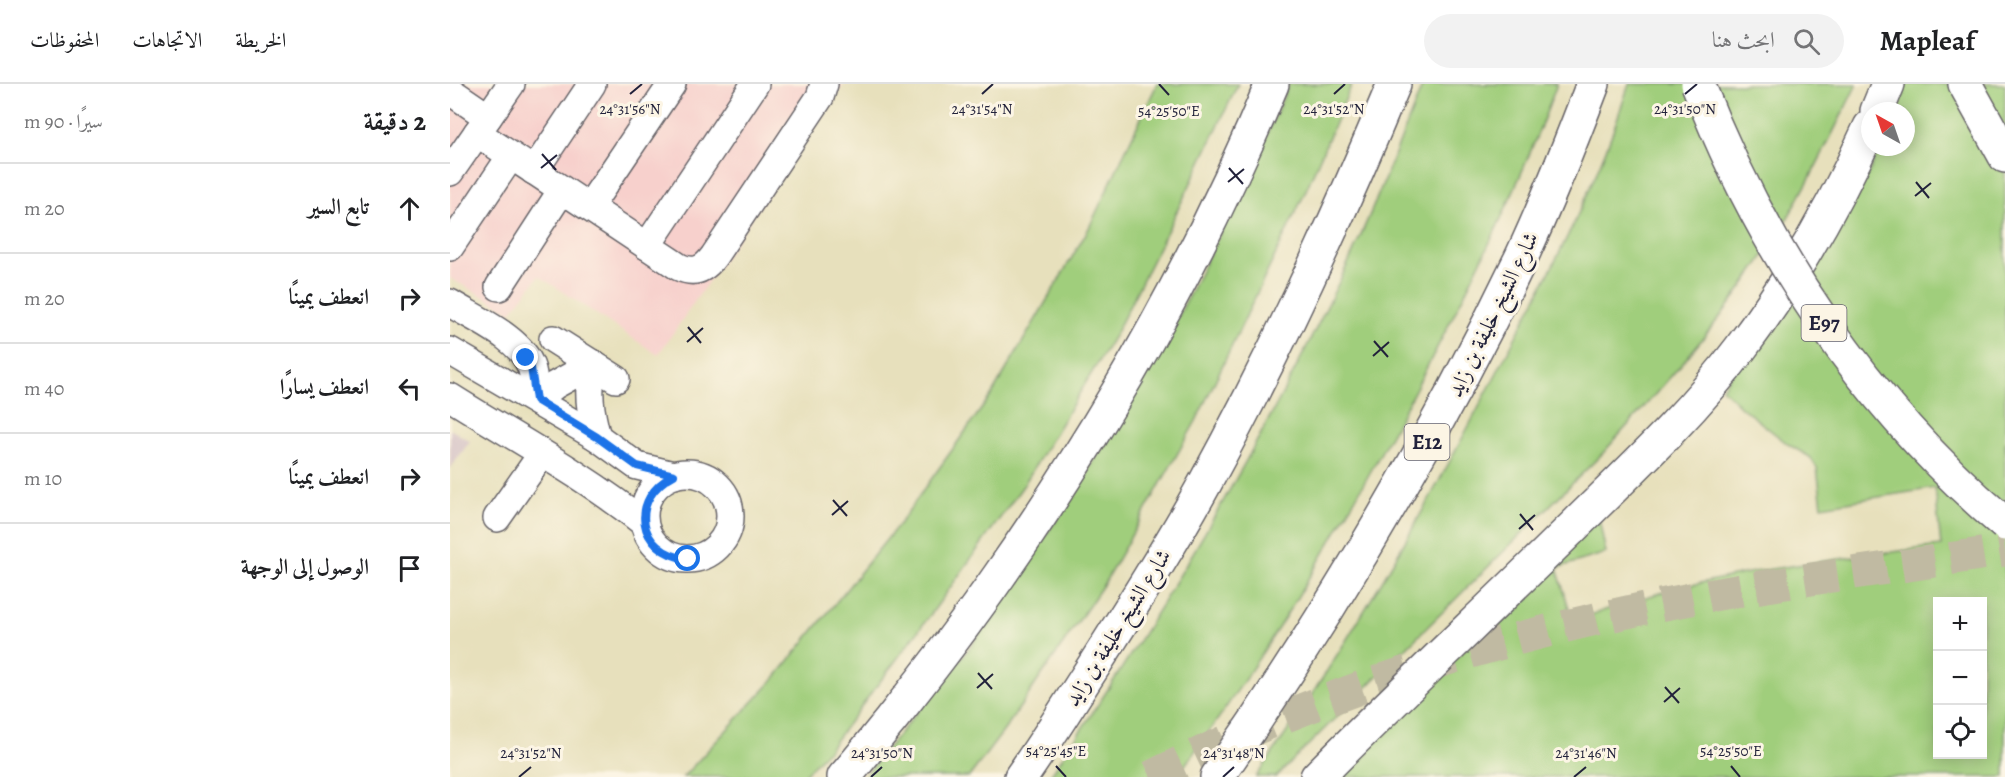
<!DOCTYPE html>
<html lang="ar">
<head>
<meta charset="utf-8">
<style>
	body { margin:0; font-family:Alegreya,Amiri,serif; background:#f2f2f2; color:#202124; direction:rtl }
	.controls { position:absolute; right:18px; bottom:18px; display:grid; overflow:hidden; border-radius:0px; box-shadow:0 3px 15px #0003 }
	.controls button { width:54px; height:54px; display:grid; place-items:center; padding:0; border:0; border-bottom:2px solid #e0e0e0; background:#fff; color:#202124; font:30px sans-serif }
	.compass { position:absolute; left:1411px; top:18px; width:54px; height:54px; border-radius:50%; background:#fff; box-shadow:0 3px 15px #0003; rotate:320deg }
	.stop { position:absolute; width:18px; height:18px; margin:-14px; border:4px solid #1a73e8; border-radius:50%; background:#fff }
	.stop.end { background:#1a73e8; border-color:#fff; box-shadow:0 2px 6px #0008 }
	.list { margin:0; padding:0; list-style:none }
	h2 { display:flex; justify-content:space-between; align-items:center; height:78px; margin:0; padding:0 24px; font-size:26px }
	h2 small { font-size:20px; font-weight:400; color:#757577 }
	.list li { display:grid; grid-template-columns:39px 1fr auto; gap:18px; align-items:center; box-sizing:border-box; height:90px; padding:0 24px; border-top:2px solid #e0e0e0 }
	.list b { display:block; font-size:22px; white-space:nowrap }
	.list em { font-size:20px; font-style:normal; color:#757577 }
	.icon { flex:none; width:33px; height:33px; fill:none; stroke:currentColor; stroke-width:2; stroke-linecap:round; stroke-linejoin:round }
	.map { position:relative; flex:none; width:1555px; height:693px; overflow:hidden; direction:ltr }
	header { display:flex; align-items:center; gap:36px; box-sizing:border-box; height:84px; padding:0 30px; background:#fff; border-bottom:2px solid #e0e0e0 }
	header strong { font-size:28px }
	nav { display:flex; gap:33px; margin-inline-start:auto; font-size:21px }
	.search { width:420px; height:54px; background:#f2f2f2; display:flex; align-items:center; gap:15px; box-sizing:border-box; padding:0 21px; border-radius:33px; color:#757577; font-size:22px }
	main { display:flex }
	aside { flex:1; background:#fff }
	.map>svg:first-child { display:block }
</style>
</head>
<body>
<header>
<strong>Mapleaf</strong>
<div class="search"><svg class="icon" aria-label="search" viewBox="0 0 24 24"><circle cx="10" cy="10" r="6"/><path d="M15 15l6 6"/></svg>ابحث هنا</div>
<nav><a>الخريطة</a><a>الاتجاهات</a><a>المحفوظات</a></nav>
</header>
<main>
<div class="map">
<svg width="1555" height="693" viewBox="0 0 1555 693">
	<rect width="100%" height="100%" fill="#fcf5e5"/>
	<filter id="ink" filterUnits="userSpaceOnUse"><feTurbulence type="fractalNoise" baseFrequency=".0167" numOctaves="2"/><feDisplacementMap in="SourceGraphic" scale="12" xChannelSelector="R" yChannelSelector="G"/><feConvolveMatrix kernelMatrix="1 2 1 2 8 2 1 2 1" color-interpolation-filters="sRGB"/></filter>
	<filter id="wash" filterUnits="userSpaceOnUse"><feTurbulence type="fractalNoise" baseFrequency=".008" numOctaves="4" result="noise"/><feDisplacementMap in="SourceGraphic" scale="24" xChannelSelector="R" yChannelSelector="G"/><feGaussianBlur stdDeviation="1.35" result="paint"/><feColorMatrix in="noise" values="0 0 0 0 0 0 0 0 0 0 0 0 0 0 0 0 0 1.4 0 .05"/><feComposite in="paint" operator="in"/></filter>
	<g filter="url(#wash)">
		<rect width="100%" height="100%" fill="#e7e0bc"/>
		<path fill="#f7d0cc" d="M0 0H394L208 271 89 192 61 228 0 194Z"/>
		<path fill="#d2bec3" d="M0 345 20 357 0 385Z"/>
		<g fill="#a0ce7c" stroke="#61785c" stroke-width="1.5" fill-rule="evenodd">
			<path d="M707 0H788L738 105 666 249 573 402 484 526 379 665 352 693H233L325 594 450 439 542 310 638 146Z"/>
			<path d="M839 0H902L853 113 746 337 655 498 555 645 519 693H414L521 562 627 405 717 255 802 85Z"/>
			<path d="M973 0H1107C1069 105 1018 205 966 304 896 436 816 574 726 693H599C707 537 805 371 888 200 920 135 946 67 973 0Z"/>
			<path d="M1179 0H1407C1377 60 1349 121 1311 176 1265 245 1208 308 1152 370L826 693H806C895 567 972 433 1043 296 1081 223 1122 150 1153 73 1163 49 1171 24 1179 0Z"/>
			<path d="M1454 0H1555V693H882L1149 435 1156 469 1107 484 1123 538C1240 491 1367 477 1491 462L1485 404 1372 422 1367 384 1360 373 1339 361 1291 323 1272 304 1330 217 1379 165 1422 82 1429 63H1456V27H1443ZM1488 518H1532V670H1488Z"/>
		</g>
	</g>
	<g filter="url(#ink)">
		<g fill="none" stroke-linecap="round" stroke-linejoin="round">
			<path stroke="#c0baa2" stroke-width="33" stroke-dasharray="33 16" stroke-linecap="butt" d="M701 693C862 612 1034 557 1210 521 1324 498 1440 485 1555 466"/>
			<g stroke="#676468" stroke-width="30">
				<g id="minor">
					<path d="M0 7 38 33"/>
					<path d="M27 49 229 183C244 190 254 186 264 172L370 13 374 0"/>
					<path d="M84 87 142 0"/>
					<path d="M0 88 61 0"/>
					<path d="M139 123 222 0"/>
					<path d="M197 162 305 0"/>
					<path d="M0 163 61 72"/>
					<path d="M49 203 112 106"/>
					<path d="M0 219C25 235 71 254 81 283 85 293 84 306 86 316"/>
					<path d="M103 255 166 295"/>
					<path d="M0 267 147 353 187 382 224 391"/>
					<path d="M143 280C137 307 140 327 147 353"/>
					<path d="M0 313C65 354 134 391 194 439"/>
					<path d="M86 316 105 301 143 280"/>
					<circle cx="237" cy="432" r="43"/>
					<path d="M47 434 92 370"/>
				</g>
			</g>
			<g stroke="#676468" stroke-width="36">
				<g id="highway">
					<path d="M1515 0 1555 72"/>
					<path d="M1427 27 1438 0"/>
					<path d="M394 693C410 675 425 655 440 637 478 589 515 541 549 492 657 338 750 174 822 0"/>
					<path d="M571 693C596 658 619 620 643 583 681 524 720 463 754 401 825 271 887 137 944 0"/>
					<path d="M767 693C882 527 985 354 1072 172 1098 116 1121 58 1143 0"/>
					<path d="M867 693C952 607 1040 525 1126 440 1183 384 1242 329 1290 265 1341 197 1385 121 1420 43"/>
				</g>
			</g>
			<use href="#minor" stroke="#fff" stroke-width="27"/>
			<use href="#highway" stroke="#fff" stroke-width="33"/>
			<g stroke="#676468" stroke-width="36" stroke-linecap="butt">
				<path id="highway-bridge" d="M1248 0C1313 168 1417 323 1555 440"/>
			</g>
			<use href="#highway-bridge" stroke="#fff" stroke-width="33"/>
		</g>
	</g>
	<g fill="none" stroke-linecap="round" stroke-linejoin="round" filter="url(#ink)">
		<path stroke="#1a73e8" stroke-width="8" d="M76 274 81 284 86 316 147 353 187 382 224 391C179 414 186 468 238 475"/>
	</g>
	<path fill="none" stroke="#22223b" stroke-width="2" d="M709 0 719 11M180 10 192 0M532 10 543 0M884 10 895 0M1235 10 1247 0M92 70 106 86M91 84 107 71M779 84 793 100M778 98 794 85M1466 98 1479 114M1465 112 1481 99M238 243 251 259M924 257 938 273M237 258 253 244M923 272 939 258M383 416 397 432M1070 430 1083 446M382 431 398 417M1069 445 1085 431M528 589 542 605M1215 603 1229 619M527 604 543 590M1214 618 1230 604M606 682 616 693M1281 682 1290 693M69 693 81 683M421 693 432 683M773 693 784 683M1124 693 1136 683"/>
	<g text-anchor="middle" stroke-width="6" stroke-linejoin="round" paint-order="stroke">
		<g fill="#fcf5e5" stroke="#63616e" stroke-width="1.5">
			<rect x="1351.5" y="221" width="45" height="36" rx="4.5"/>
			<rect x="954.5" y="340" width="45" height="36" rx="4.5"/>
		</g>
		<g font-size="21" font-weight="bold" fill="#22223b">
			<text x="1374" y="246">E97</text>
			<text x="977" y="365">E12</text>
		</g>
		<g font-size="22" fill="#22223b" stroke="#fcf5e5">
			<text transform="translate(1042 230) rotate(-64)" y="8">شارع الشيخ خليفة بن زايد</text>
			<text transform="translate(667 543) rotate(-58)" y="8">شارع الشيخ خليفة بن زايد</text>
		</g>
	</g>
	<g font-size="15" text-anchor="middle" fill="#22223b" stroke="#fcf5e5" stroke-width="6" stroke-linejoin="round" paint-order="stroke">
		<text x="180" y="30">24°31'56"N</text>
		<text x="532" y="30">24°31'54"N</text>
		<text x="884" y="30">24°31'52"N</text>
		<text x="1235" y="30">24°31'50"N</text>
		<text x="719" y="32">54°25'50"E</text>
		<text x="606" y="672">54°25'45"E</text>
		<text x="1281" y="672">54°25'50"E</text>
		<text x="81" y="674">24°31'52"N</text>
		<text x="432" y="674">24°31'50"N</text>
		<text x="784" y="674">24°31'48"N</text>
		<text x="1136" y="674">24°31'46"N</text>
	</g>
</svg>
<div class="controls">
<button>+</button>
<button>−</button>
<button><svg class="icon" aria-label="locate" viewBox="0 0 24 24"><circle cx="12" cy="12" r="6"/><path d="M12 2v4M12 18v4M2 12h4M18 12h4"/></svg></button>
</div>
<svg class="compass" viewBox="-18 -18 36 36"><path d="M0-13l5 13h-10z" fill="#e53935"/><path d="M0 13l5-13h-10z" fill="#757577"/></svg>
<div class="stop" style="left:238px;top:475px"></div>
<div class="stop end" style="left:76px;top:274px"></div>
</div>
<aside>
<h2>2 دقيقة<small>سيرًا · 90 m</small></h2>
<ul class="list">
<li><svg class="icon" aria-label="ahead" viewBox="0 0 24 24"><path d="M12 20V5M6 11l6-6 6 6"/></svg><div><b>تابع السير</b></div><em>20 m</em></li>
<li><svg class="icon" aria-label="right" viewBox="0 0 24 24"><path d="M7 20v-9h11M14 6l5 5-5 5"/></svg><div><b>انعطف يمينًا</b></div><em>20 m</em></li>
<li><svg class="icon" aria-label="left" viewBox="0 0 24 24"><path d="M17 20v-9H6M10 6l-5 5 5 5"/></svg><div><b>انعطف يسارًا</b></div><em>40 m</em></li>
<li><svg class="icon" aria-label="right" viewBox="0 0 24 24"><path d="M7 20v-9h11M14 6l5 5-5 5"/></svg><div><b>انعطف يمينًا</b></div><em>10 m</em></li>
<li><svg class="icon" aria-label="arrive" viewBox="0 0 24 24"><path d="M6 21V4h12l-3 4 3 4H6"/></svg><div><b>الوصول إلى الوجهة</b></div></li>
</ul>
</aside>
</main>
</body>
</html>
